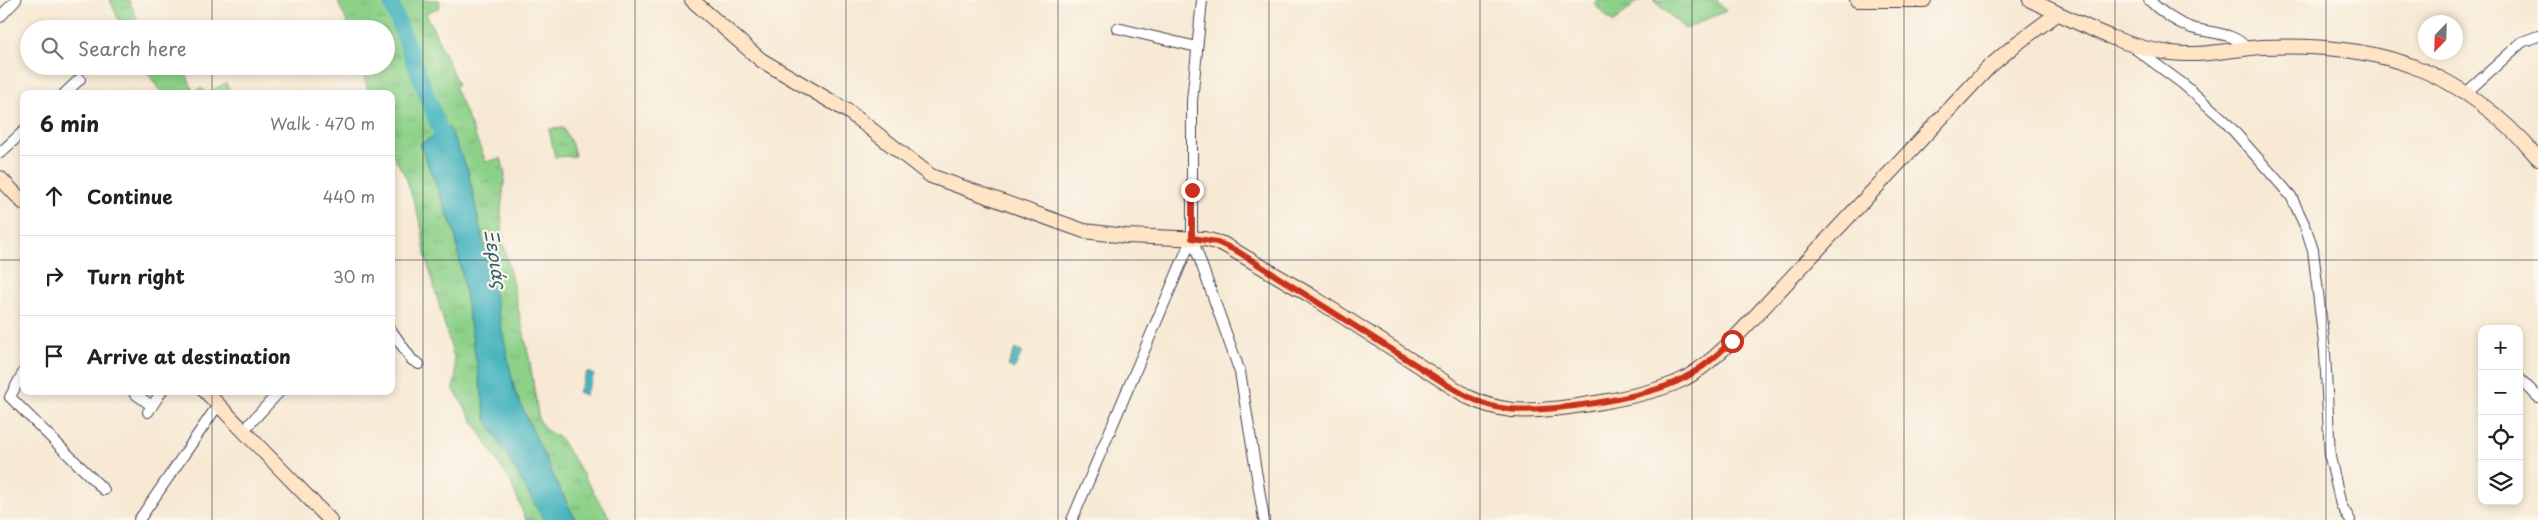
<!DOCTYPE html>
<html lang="en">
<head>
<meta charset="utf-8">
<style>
	body { margin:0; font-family:"Playpen Sans",sans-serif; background:#f2f2f2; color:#202124 }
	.controls { position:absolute; right:15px; bottom:15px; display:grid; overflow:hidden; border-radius:10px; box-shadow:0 2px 8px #0003 }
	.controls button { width:45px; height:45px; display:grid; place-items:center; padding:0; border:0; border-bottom:1px solid #e0e0e0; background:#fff; color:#202124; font:25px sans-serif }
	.compass { position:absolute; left:2418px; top:15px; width:45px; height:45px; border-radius:50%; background:#fff; box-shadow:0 2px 8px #0003; rotate:203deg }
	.stop { position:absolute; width:15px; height:15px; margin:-11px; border:4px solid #c8321e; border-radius:50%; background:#fff }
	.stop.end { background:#c8321e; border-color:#fff; box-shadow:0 1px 5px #0008 }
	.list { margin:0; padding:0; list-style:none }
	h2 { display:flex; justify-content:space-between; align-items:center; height:65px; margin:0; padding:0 20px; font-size:21px }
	h2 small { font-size:16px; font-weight:400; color:#757577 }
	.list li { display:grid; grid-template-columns:32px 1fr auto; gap:15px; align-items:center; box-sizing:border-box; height:80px; padding:0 20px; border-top:1px solid #e0e0e0 }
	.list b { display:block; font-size:19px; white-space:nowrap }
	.list em { font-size:16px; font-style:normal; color:#757577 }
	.icon { flex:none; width:28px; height:28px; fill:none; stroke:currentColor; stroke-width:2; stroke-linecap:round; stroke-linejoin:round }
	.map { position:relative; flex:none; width:2538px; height:520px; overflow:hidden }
	.search { position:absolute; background:#fff; box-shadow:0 2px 8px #0003; left:20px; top:20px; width:375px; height:55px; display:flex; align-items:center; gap:12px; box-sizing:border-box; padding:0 18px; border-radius:28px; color:#757577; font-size:19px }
	.panel { position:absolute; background:#fff; box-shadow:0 2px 8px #0003; left:20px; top:90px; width:375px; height:305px; border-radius:10px }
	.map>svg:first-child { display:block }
</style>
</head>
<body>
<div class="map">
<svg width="2538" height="520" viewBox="0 0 2538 520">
	<defs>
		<pattern id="grass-tufts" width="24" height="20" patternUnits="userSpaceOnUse" patternTransform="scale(1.25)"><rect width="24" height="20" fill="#8dd189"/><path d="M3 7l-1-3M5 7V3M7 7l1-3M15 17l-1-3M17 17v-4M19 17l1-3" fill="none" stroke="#79b377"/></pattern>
	</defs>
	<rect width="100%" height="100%" fill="#fbf7ec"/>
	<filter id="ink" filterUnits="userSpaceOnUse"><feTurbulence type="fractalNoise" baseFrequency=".02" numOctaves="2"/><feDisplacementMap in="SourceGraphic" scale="10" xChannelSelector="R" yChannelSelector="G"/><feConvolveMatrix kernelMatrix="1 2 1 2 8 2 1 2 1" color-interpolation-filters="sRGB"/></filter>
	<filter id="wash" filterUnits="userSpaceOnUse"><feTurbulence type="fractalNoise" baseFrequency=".0096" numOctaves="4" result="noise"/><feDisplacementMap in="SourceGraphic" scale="20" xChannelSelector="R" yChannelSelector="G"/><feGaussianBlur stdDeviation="1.12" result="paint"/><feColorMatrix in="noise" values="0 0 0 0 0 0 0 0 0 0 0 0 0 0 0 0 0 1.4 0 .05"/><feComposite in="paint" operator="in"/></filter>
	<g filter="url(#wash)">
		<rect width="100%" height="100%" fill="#f7e9d4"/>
		<g fill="url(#grass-tufts)" stroke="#587a62">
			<path d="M110 0H129L141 29H123Z"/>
			<path d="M337 0H439L440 7 426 13 458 85 455 88 486 162 501 158 505 174 501 211 503 241 530 362 539 421 546 430 561 439 611 520H576L559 488 515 392 468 171 448 127 420 145 455 233 486 419 544 520H526L512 485 453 388 456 377 454 358 425 254 422 229 406 177 391 152V94H369L361 66H386V29H350Z"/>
			<path d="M1598 0H1639L1613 23 1595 5Z"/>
			<path d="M1653 0H1717L1726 11 1685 29Z"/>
			<path d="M143 66H184L193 92 201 88 207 93 226 83 232 94H162Z"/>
			<path d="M563 128 572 144 575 156 555 157 549 129Z"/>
		</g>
		<g fill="#45b4be" stroke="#346b7c">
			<path d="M449 127 468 171 515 392 559 488 576 520H544L486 419 455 233 420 144Z"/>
			<path d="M1015 349 1022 352 1014 369 1008 366Z"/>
			<path d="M587 372 594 375 585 395 578 392Z"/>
		</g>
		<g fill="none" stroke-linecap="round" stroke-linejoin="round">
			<path stroke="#45b4be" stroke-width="16" d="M390 0 449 153"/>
		</g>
	</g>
	<g filter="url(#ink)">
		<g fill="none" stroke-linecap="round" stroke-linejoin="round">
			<g stroke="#424052" stroke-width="12">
				<g id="street">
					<path d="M1202 0 1192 101V238L1240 372 1264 520"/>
					<path d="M2149 0C2160 11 2174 21 2189 27 2208 34 2235 31 2247 49"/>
					<path d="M0 17 16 0"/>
					<path d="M1117 28 1197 47"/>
					<path d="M2130 45 2183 84 2224 120 2291 196 2306 228 2313 250 2325 352 2330 457 2341 505 2350 520"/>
					<path d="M2466 93 2522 42 2538 36"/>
					<path d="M64 94 80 79"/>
					<path d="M0 153 24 131"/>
					<path d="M391 330 412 360 419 364"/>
					<path d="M24 371 10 397 104 490"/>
					<path d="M2519 378 2538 397"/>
					<path d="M134 393 152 406"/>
					<path d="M148 412 162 391"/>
					<path d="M243 431 280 391"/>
					<path d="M139 520 218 405"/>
					<path d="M1072 520 1192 238"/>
				</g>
			</g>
			<g stroke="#424052" stroke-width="16">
				<g id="secondary">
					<path d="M692 0 761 60 849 112 931 176 1084 231 1126 236 1205 239 1223 244 1308 294 1468 397C1482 404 1496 408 1512 410 1551 413 1649 397 1684 379 1702 369 1717 355 1732 341L1989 67 2016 44 2057 14"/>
					<path d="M1857 0H1924"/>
					<path d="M2030 0C2076 21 2120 47 2171 53 2202 57 2231 49 2262 47 2378 42 2461 68 2538 158"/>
					<path d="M0 178 24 203"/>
					<path d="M205 391 330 520"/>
				</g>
			</g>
			<use href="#street" stroke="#fff" stroke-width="10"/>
			<use href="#secondary" stroke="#ffe4c6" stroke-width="14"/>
		</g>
	</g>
	<g fill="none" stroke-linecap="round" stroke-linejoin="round" filter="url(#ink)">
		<path stroke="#c8321e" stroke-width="6" d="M1192 190V238L1217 242 1237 251 1449 386C1466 396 1482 405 1501 408 1541 415 1648 398 1684 378 1702 369 1717 355 1732 341"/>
	</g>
	<path fill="none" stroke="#22223b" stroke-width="1" stroke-opacity="0.55" d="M212 0V29M423 0V520M635 0V520M846 0V520M1058 0V520M1269 0V520M1480 0V520M1692 0V520M1904 0V520M2115 0V520M2326 0V520M212 66V94M0 260H24M391 260H2538M212 391V520"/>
	<g text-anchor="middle" stroke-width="4.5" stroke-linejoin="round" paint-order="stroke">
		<g font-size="18" font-style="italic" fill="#305c6f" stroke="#fbf7ec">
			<text transform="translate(495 259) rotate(81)" y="6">Ξεριάς</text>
		</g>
	</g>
</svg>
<div class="controls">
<button>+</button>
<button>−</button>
<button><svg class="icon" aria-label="locate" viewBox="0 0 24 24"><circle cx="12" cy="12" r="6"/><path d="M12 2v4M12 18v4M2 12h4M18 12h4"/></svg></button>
<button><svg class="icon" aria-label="layers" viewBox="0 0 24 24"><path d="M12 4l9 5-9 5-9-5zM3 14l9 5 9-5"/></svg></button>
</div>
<svg class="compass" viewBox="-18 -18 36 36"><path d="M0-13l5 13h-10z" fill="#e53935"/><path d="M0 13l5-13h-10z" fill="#757577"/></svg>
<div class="stop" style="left:1732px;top:341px"></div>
<div class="stop end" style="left:1192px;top:190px"></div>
<div class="search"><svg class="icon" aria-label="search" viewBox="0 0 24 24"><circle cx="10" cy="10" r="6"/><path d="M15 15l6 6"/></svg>Search here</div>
<section class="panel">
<h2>6 min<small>Walk · 470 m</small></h2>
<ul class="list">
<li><svg class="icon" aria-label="ahead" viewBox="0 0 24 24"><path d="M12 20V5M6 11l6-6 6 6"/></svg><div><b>Continue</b></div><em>440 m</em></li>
<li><svg class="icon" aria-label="right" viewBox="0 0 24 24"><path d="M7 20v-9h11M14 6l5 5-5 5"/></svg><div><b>Turn right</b></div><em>30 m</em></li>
<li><svg class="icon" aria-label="arrive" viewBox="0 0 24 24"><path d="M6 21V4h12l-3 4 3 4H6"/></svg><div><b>Arrive at destination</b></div></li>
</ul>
</section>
</div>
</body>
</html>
